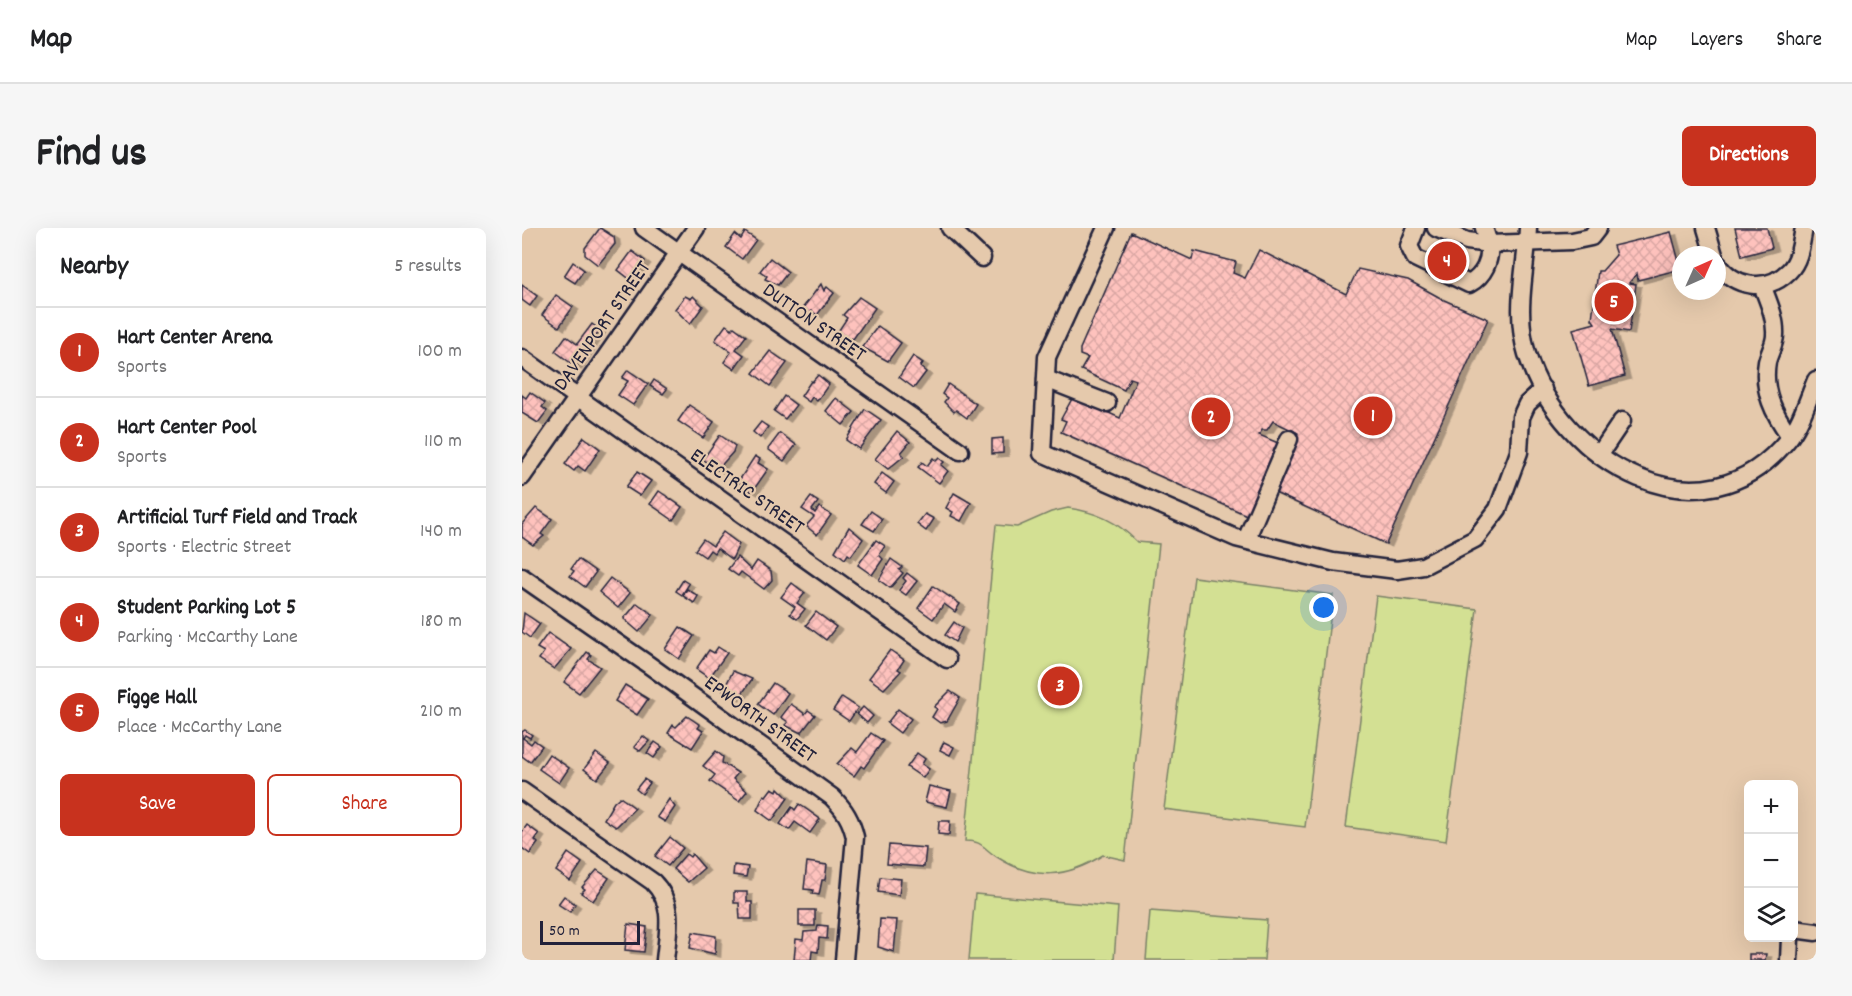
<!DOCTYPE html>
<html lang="en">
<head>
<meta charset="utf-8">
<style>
	body { margin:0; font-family:Dekko,sans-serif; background:#f6f6f6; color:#202124 }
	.controls { position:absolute; right:18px; bottom:18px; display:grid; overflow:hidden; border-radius:9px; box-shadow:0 6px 24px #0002 }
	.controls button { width:54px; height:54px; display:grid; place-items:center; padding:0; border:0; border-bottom:2px solid #e0e0e0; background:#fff; color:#202124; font:30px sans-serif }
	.compass { position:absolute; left:1150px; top:18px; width:54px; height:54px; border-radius:50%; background:#fff; box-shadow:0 6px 24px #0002; rotate:45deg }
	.scale { position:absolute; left:18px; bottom:15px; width:100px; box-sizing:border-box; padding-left:6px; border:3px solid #22223b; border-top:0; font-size:16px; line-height:21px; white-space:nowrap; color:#22223b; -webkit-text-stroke:4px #e5c9ac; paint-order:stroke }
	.you { position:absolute; left:802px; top:380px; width:21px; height:21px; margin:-15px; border:4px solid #fff; border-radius:50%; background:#1a73e8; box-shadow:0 0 0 9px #1a73e833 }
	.badge { display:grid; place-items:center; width:39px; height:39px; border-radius:50%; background:#c8321e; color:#fff; font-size:20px; font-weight:700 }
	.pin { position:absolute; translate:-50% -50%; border:3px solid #fff; box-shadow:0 2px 6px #0006 }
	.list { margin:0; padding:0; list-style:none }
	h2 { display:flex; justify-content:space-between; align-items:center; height:78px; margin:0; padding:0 24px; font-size:26px }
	h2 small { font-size:20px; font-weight:400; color:#757577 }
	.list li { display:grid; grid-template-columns:39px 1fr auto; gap:18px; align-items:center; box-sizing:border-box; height:90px; padding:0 24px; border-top:2px solid #e0e0e0 }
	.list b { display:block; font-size:22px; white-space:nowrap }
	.list p { margin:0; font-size:20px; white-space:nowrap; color:#757577 }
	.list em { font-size:20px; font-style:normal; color:#757577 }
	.actions { display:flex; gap:12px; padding:18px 24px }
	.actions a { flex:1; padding:14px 0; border:2px solid #c8321e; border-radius:9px; text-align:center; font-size:21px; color:#c8321e }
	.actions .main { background:#c8321e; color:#fff }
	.icon { flex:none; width:33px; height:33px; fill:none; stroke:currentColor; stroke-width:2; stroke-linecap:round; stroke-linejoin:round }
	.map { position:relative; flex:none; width:1294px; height:732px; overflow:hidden; border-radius:9px }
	header { display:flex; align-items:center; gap:36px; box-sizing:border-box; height:84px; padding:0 30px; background:#fff; border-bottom:2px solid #e0e0e0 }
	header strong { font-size:28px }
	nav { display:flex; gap:33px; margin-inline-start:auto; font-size:21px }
	.intro { display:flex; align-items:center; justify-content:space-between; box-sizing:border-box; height:144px; padding:0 36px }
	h1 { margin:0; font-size:42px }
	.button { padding:15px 27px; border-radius:9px; background:#c8321e; color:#fff; font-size:21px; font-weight:700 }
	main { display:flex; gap:36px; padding:0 36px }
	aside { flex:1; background:#fff; border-radius:9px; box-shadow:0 6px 24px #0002 }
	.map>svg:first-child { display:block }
</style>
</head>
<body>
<header>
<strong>Map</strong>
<nav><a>Map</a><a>Layers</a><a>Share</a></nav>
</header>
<div class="intro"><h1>Find us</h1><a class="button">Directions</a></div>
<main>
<aside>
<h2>Nearby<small>5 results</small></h2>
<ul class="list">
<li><span class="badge">1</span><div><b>Hart Center Arena</b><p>Sports</p></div><em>100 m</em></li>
<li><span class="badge">2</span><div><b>Hart Center Pool</b><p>Sports</p></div><em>110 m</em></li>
<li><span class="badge">3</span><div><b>Artificial Turf Field and Track</b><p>Sports · Electric Street</p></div><em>140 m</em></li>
<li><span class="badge">4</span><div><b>Student Parking Lot 5</b><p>Parking · McCarthy Lane</p></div><em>180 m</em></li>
<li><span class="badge">5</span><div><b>Figge Hall</b><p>Place · McCarthy Lane</p></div><em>210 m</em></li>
</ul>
<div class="actions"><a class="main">Save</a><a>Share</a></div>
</aside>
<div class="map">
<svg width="1294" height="732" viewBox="0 0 1294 732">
	<defs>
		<pattern id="building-cross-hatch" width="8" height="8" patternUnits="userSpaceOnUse" patternTransform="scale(1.5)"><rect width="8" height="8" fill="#fec2bd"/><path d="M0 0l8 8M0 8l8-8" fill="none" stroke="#d9a6a3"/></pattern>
		<filter id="shadow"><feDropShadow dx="5.5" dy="3" stdDeviation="0" flood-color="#0004"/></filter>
	</defs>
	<rect width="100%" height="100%" fill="#e5c9ac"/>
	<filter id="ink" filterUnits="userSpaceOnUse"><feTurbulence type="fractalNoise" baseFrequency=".0167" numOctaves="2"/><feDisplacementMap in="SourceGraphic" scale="12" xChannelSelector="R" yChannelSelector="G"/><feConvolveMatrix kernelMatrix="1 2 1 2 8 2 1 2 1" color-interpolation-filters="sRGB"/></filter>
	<g filter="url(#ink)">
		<g fill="#d3e093" stroke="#7a8167" stroke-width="1.5">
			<path d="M546 280C574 284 595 293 615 314L637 316 603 632 581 627C545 650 512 653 475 629 460 620 462 613 443 613L474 297 495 299 529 284Z"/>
			<path d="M672 349 811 367 783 599 642 581Z"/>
			<path d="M854 368 955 381 924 613 824 599Z"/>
			<path d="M453 666 596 679 592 732H447Z"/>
			<path d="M628 683 745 692 742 732H624Z"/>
		</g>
		<g fill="url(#building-cross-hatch)" stroke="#22223b" stroke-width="1.5" filter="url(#shadow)">
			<path d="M78 0 92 9 93 16 76 37 63 27V20Z"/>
			<path d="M1213 0H1245L1250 20 1220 28Z"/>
			<path d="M223 4 234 12 220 31 204 19 213 6 219 11Z"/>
			<path d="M609 4 670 32 672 23 714 34 711 45 723 50 737 22 824 66 836 41 886 52 922 72 966 91 864 316 751 264 776 205 751 193 745 202H740L737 207 756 215 727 288 539 204 544 193 539 191 551 169 598 190 614 152 608 150 602 162 559 142 566 130 558 127V121Z"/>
			<path d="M1149 4 1159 41 1116 52 1115 45 1107 55 1114 56 1107 104 1090 101 1103 148 1067 158 1051 101 1073 95 1070 91 1076 43H1080L1094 27 1091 18Z"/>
			<path d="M110 23 123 33 115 43 118 45 109 52 96 42Z"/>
			<path d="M248 30 266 44 256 57 243 51 245 48 238 43Z"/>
			<path d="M51 34 62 42 53 55 42 48Z"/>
			<path d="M299 56 302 63 305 59 312 65 295 87 290 83 287 87 280 81Z"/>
			<path d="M0 57 15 68 8 78 0 72Z"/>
			<path d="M34 67 51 79 37 99 20 87Z"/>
			<path d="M163 68 169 71 171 68 181 78 168 96 153 81Z"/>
			<path d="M337 69 353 80 331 111 329 110 327 113 317 106V102L325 90 321 87Z"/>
			<path d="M70 96 78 102 54 139 33 123 44 108 55 116Z"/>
			<path d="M204 97 210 101 212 99 224 108 214 121 222 127 212 141 202 134 209 124 193 112Z"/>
			<path d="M356 98 379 115 366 133 340 119Z"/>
			<path d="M248 123 265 135 248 158 231 145Z"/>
			<path d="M391 128 401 135 398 139 404 144 392 160 377 149Z"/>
			<path d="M106 142 126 156 111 177 96 167 106 153 100 150Z"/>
			<path d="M296 147 307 156 295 173 290 169 287 174 279 168 289 153 290 154Z"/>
			<path d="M132 152 145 161 141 166 128 158Z"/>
			<path d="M426 156 454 176 445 190 434 182 432 184 422 174 425 170 420 166Z"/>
			<path d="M8 164 23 175 20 179 25 183 16 195 0 185V167L4 170Z"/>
			<path d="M262 168 274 177 263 191 252 183Z"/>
			<path d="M314 170 332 184 321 197 304 183Z"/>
			<path d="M167 177 192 194 181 210 156 193Z"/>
			<path d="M343 181 359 192 337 221 324 212Z"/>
			<path d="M239 194 246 199 238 210 231 204Z"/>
			<path d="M375 203 388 214 379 225 382 228 366 241 353 231Z"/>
			<path d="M258 205 274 217 262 233 246 221Z"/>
			<path d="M198 207 213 218 211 224 195 242 181 231Z"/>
			<path d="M62 209 78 221 63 243 56 238 52 243 43 236Z"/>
			<path d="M481 210V225L470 226V211Z"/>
			<path d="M233 228 238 231 236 235 246 241 230 264 216 254Z"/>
			<path d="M411 230 414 233 417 230 422 234 419 237 426 243 417 255 396 239 400 234 405 238Z"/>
			<path d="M115 244 129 253 118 268 104 259Z"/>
			<path d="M360 245 372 254 364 265 352 256Z"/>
			<path d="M137 263 160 279 151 292 128 276Z"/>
			<path d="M432 265 449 275 439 293 429 288 431 284 424 280Z"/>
			<path d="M289 269 296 274 290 282 293 285 297 279 309 287 295 307 284 298 292 289 280 281Z"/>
			<path d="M14 280 30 291 19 306 22 308 11 317 0 309V296Z"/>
			<path d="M349 283 360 291 352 303 340 296Z"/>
			<path d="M403 286 412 291 404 303 395 296Z"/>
			<path d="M327 299 341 311 329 328 326 326 323 331 313 323Z"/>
			<path d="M201 304 217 316 210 331 195 320 192 325 188 322 183 329 173 322 181 311 191 318Z"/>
			<path d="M354 312 363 318 357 327 361 331 350 347 336 337Z"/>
			<path d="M215 329 229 342 235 333 249 343 250 352 242 361 219 344 216 348 206 341Z"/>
			<path d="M56 331 74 344 63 359 48 348 52 343 49 341Z"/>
			<path d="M369 331 380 339 377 342 381 345 368 360 357 352Z"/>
			<path d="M385 345 395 353 384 367 377 362 384 353 381 350Z"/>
			<path d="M88 350 108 365 96 380 77 364Z"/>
			<path d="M161 352 167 356 160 367 154 363Z"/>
			<path d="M270 355 283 365 275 375 283 381 275 391 268 386 273 379 259 369Z"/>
			<path d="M411 358 438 376 433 384 422 376 411 391 396 380Z"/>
			<path d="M165 361 176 368 172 375 161 368Z"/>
			<path d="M115 375 131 387 117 404 102 391Z"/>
			<path d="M294 384 314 399 304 412 284 397Z"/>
			<path d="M2 385 18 396 8 410 0 404Z"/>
			<path d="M432 394 440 400 433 414 423 407Z"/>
			<path d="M158 399 172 408 157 431 143 421Z"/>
			<path d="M26 405 49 421 32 441 17 431 22 424 15 420Z"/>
			<path d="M196 419 205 425 187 450 174 441 187 422 192 425Z"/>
			<path d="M368 422 382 432 376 441 379 443 362 461 347 450Z"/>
			<path d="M65 424 69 427 66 431 78 439 57 465 42 454Z"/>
			<path d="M211 443 230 451 220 466H214L212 469 201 463Z"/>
			<path d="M251 455 266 465 251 487 236 476Z"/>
			<path d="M103 457 126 471 115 487 93 473Z"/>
			<path d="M428 463 438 470 425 493 418 495 410 489 415 481 412 479Z"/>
			<path d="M320 469 336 480 327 493 311 482Z"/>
			<path d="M269 476 283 486 286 482 293 487 279 505 263 497 266 494 259 489Z"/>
			<path d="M341 479 351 488 345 495 335 486Z"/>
			<path d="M376 481 389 491 378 505 365 495Z"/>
			<path d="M165 488 178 497 176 500 181 503 170 520 146 505 151 497 154 499Z"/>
			<path d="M3 502 10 507 8 510 3 507 1 510 9 516 12 512 20 518 8 534 0 528V504Z"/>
			<path d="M349 505 361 513 342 540 339 538 332 548 315 536 330 520 335 524Z"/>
			<path d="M121 508 127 513 118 523 112 519Z"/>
			<path d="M133 514 140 519 132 530 125 525Z"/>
			<path d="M422 514 432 519 428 527 418 522Z"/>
			<path d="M194 523 201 529 200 535 216 545 211 551 225 563 217 573 188 553 193 547 181 538Z"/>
			<path d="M74 525 88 535 75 551 62 541Z"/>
			<path d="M395 525 403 531 400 536 407 541 401 550 385 539Z"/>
			<path d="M27 526 47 540 37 555 17 541Z"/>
			<path d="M122 551 128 555 120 566 114 561Z"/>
			<path d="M407 558 429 563 425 579 403 574Z"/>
			<path d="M250 560 255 563 256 560 266 570 250 593 235 582 242 567 244 568Z"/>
			<path d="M98 569 113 580 94 599 82 591 92 574Z"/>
			<path d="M147 571 153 579 143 594 135 589Z"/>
			<path d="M277 576 298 591 288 605 273 594 267 602 258 596 270 579 273 582Z"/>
			<path d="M417 593H428L427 607 416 606Z"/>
			<path d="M5 597 17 606 13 612 16 615 8 626 0 620V604Z"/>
			<path d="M148 609 161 620 146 638 133 628Z"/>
			<path d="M367 617 404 620 402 639 365 636Z"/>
			<path d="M46 625 60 635 48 653 34 643Z"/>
			<path d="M164 626 168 629 170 626 182 640 166 654 151 641Z"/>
			<path d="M285 634 305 637 303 652H300L297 667 290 666 291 662 282 661Z"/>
			<path d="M212 637 226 639 224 649 211 647Z"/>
			<path d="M75 642 87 650 71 673 59 665 63 661 60 659Z"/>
			<path d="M358 649 379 651 377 667 356 664Z"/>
			<path d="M212 664H225V674H230V691H218L217 675H212Z"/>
			<path d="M42 668 53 676 48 684 36 676Z"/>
			<rect x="277" y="682" width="16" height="16"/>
			<path d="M358 691 375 692 372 724 356 719Z"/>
			<path d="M106 696 125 699 122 724 103 722Z"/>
			<path d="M296 697 306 698 305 711 297 710 296 724 290 723 289 732H272L274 711 281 712 282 704 295 703Z"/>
			<path d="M171 704 194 708 193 726 168 720Z"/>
			<path d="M1227 726H1244L1243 732H1227Z"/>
		</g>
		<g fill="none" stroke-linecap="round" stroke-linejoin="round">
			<g stroke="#22223b" stroke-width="21">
				<g id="minor">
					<path d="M122 0 438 223"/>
					<path d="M428 0 460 30"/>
					<path d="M584 0 525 129 520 225 714 310 811 334 875 342 901 338 953 311 976 281 997 224 999 189 1005 176 1021 161"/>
					<path d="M894 0 887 18 893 30 947 56C962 48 969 32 967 16L945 13 914 0"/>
					<path d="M962 0 967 16 1050 13 1069 9 1076 0"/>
					<path d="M1006 0C1004 43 992 84 1005 126 1039 235 1181 319 1267 210 1280 193 1286 171 1294 152"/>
					<path d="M1184 0 1192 27"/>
					<path d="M1195 35C1212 59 1244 66 1267 43 1278 32 1279 15 1282 0"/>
					<path d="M1240 57C1246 73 1254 90 1253 107 1253 116 1247 125 1245 134 1240 163 1252 186 1268 208"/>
					<path d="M0 130 425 431"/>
					<path d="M524 151 585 175"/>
					<path d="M1077 227 1100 193"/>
					<path d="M0 249 174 0"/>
					<path d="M724 312 767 211"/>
					<path d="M0 349 127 437 310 569C323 582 329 592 333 609L322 732"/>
					<path d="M0 563 131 654C153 676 146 703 143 732"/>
					<path d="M1272 701 1294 704"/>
					<path d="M1267 732 1268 710"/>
				</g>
			</g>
			<use href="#minor" stroke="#e5c9ac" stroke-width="16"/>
		</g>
	</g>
	<g text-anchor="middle" stroke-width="4.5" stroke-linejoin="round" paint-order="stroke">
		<g font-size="21" fill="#22223b" stroke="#e5c9ac">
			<text transform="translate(293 93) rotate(35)" y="7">DUTTON STREET</text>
			<text transform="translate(79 97) rotate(-55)" y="7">DAVENPORT STREET</text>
			<text transform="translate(226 262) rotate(35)" y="7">ELECTRIC STREET</text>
			<text transform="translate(239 490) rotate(36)" y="7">EPWORTH STREET</text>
		</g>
	</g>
</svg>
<div class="controls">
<button>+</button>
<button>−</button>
<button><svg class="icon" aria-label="layers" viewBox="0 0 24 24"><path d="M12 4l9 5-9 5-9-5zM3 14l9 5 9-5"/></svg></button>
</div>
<svg class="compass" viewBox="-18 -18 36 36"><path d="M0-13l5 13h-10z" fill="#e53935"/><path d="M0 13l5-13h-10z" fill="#757577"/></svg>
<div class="scale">50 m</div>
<div class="you"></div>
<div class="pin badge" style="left:851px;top:188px">1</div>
<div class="pin badge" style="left:689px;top:189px">2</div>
<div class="pin badge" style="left:538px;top:458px">3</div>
<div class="pin badge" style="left:925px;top:33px">4</div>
<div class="pin badge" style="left:1092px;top:74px">5</div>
</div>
</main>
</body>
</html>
